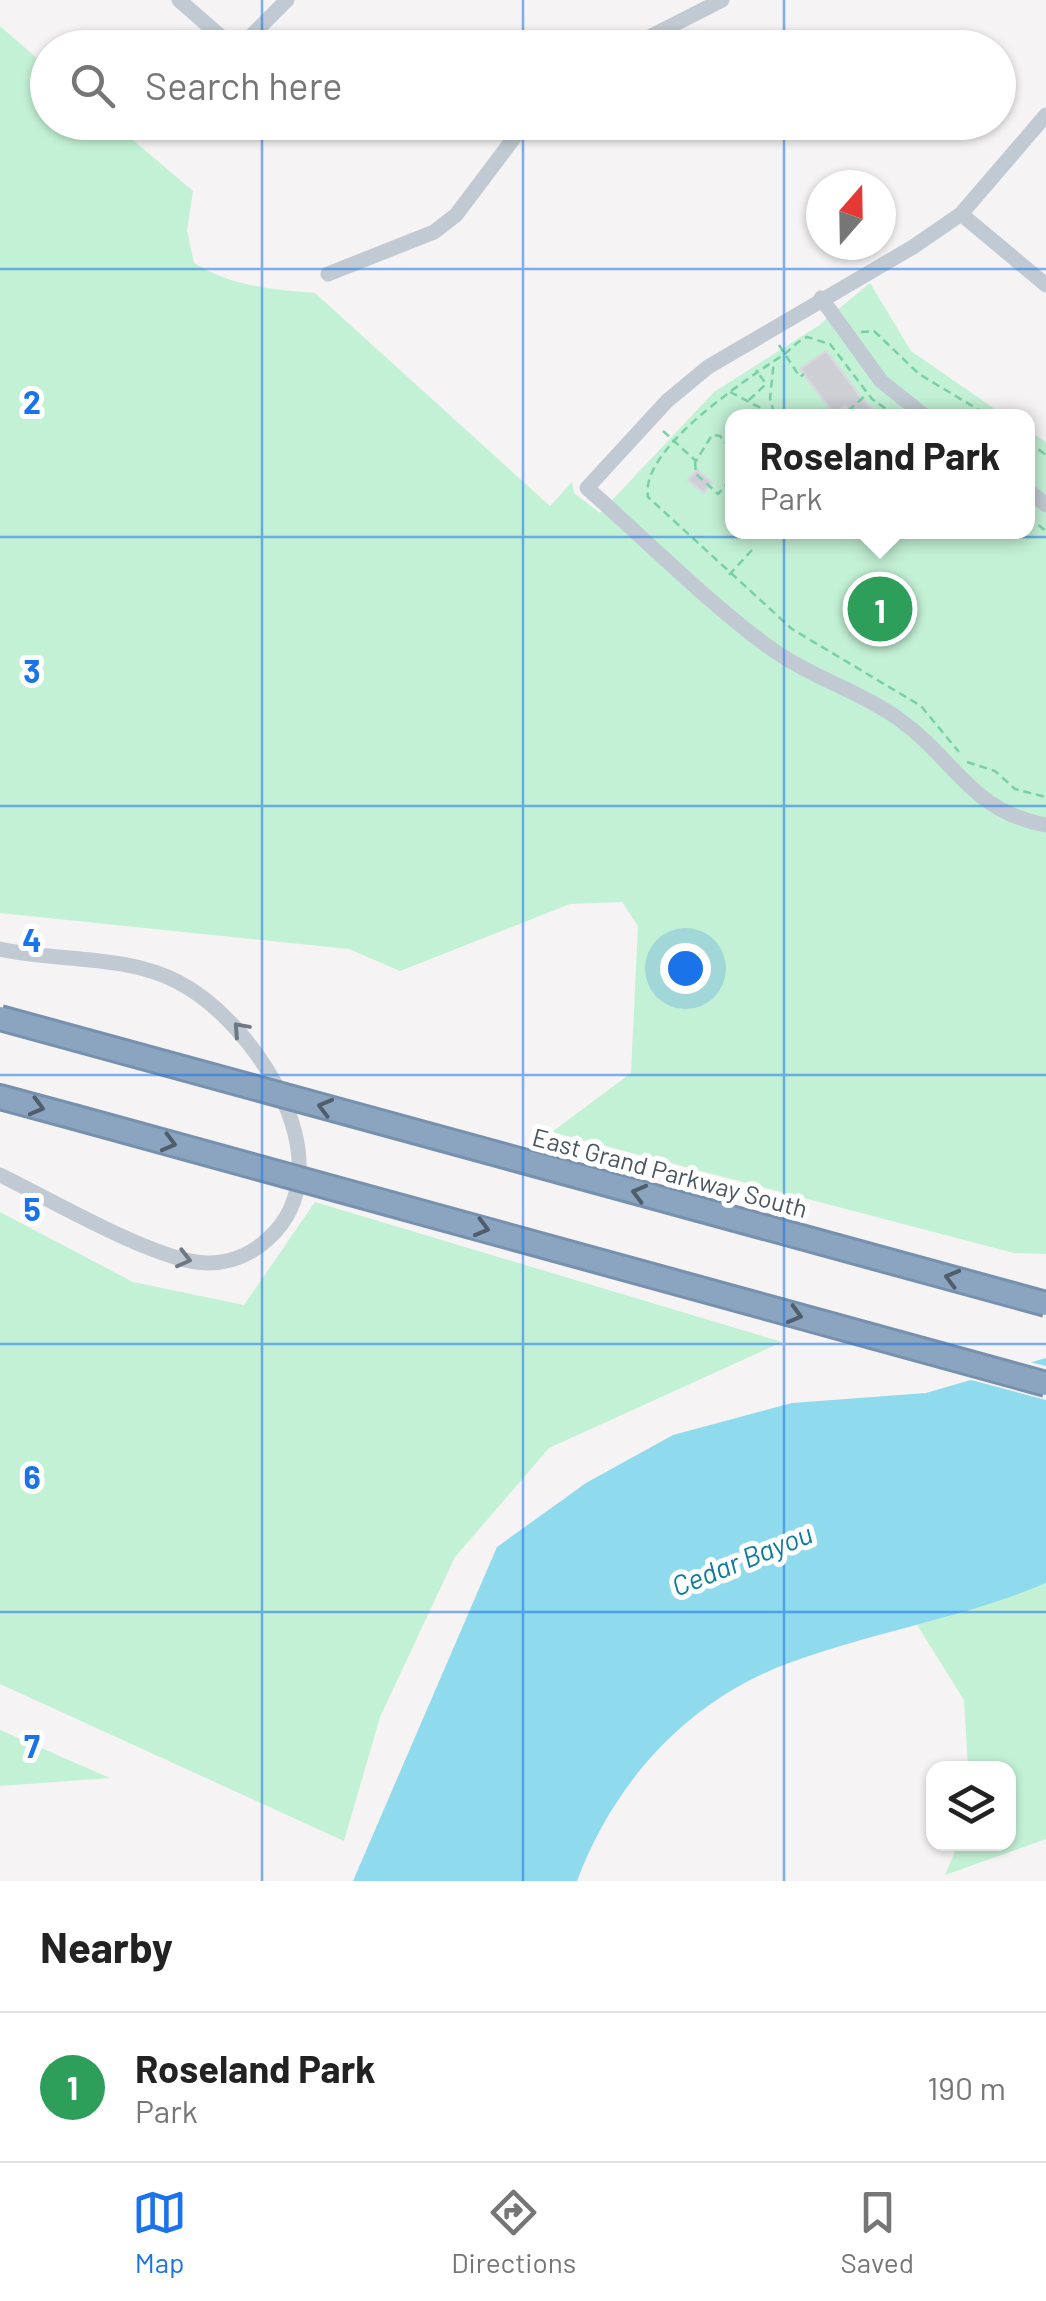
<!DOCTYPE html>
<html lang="en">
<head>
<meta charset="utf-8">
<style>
	body { margin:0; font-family:Barlow,sans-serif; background:#f6f6f6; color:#222 }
	.controls { position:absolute; right:30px; bottom:30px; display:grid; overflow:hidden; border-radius:20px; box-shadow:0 2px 8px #0004 }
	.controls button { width:90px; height:90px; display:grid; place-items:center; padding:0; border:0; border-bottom:2px solid #e0e0e0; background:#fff; color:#222; font:50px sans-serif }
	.compass { position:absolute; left:806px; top:170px; width:90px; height:90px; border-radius:50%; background:#fff; box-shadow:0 2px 8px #0004; rotate:20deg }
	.you { position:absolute; left:685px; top:968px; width:35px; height:35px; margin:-25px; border:8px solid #fff; border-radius:50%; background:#1a73e8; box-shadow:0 0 0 15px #1a73e833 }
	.badge { display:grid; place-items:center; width:65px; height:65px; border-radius:50%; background:#1a73e8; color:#fff; font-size:32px; font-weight:700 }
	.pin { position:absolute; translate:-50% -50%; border:5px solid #fff; box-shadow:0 2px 10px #0006 }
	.popup { position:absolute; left:725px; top:409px; width:310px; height:130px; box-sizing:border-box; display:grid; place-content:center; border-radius:20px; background:#fff; filter:drop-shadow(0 2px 8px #0005); font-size:32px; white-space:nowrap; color:#767676 }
	.popup b { font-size:38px; color:#222 }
	.popup::after { content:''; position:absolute; left:50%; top:100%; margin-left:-20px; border:20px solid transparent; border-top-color:#fff }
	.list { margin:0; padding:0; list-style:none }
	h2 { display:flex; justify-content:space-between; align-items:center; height:130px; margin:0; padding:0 40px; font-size:42px }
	h2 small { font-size:32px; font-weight:400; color:#767676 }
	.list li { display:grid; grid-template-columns:65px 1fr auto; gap:30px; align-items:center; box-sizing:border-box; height:150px; padding:0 40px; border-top:2px solid #e0e0e0 }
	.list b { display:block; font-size:38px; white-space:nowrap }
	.list p { margin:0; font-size:32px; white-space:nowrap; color:#767676 }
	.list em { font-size:32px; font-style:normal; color:#767676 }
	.icon { flex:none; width:55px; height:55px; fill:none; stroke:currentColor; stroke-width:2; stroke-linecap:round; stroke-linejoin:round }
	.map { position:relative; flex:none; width:1046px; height:1881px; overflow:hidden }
	.search { position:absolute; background:#fff; box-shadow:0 2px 8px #0004; left:30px; right:30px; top:30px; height:110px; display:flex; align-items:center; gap:25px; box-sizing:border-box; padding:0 35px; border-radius:55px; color:#767676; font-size:38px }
	.sheet { height:280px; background:#fff }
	nav { display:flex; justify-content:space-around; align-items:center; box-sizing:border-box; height:140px; border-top:2px solid #e0e0e0; background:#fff; font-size:28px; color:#767676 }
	nav a { display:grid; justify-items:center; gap:5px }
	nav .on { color:#1a73e8 }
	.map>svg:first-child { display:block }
</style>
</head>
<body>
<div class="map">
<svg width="1046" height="1881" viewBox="0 0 1046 1881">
	<rect width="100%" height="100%" fill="#f5f3f3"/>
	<g fill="#c3f1d5">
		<path d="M0 26 47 67 48 122 113 123 193 191 187 230 194 263C231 286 272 290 315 293L550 506 572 482 574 493 600 513 714 392 818 326 870 283 911 351 1005 416H732V532H1028V430L1046 442V1254L1014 1253 552 1132 631 1073 638 926 622 902 570 904 400 971 349 949 0 913Z"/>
		<path d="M315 1202 782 1342 549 1448 455 1557 380 1717 344 1841 0 1684V1212L133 1282 244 1305Z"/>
		<path d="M1046 1583V1839L945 1875 958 1844H1008V1768H968L964 1700 917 1625Z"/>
		<path d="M0 1730 110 1778 0 1786Z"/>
	</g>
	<path fill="#90daee" d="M1046 1358V1583C963 1618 873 1632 789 1663 688 1700 614 1782 577 1881H353L497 1547 586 1483 673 1435 792 1403 926 1393Z"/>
	<path fill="#f5f3f3" d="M1022 1360 1046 1366V1400L960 1377Z"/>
	<g fill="#cdcfd5" stroke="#d7d9de" stroke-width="2.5">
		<path d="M826 351 859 395 878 416H853L845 406 834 414 800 369Z"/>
		<path d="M697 470 712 483 704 493 688 480Z"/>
	</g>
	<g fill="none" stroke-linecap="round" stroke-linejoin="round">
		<g stroke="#7690ad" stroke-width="28">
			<path id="highway" d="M0 1097 74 1117"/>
		</g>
		<g stroke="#7ad0a6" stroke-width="2.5" stroke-dasharray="8 5" stroke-linecap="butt">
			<path d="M861 332 874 331 919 374 989 416"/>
			<path d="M779 345 800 377 804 374"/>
			<path d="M730 392 776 416"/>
			<path d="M749 400 766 384 756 370"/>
			<path d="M848 411 866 395"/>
			<path d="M774 413 770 398 774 361"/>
			<path d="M896 416 872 399 830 344 807 337C797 341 792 349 783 355 747 379 639 449 648 497L792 629 921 706 959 752"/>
			<path d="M663 431 696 461 712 435 720 436 732 451"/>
			<path d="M1028 442 1046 455"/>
			<path d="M695 462 696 474 718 494 732 478"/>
			<path d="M1028 517 1046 531"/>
			<path d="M729 575 752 550"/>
			<path d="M967 762 995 771 1015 789 1046 797"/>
		</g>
		<g stroke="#c1cad2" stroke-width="15">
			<path d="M179 0 234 48"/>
			<path d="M239 48 287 0"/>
			<path d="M628 48 722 0"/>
			<path d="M1046 115 961 214 913 247 708 367 667 401 587 488C646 540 703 598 766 645 809 677 860 691 900 720 956 760 970 811 1046 825"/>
			<path d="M961 214 1046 285"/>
			<path d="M328 274 434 232 456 215 526 122"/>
			<path d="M821 298 881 381 925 416"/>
			<path d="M1028 490 1046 505"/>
			<path d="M0 949C58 962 124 954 178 982 253 1020 349 1164 269 1238 252 1254 232 1263 208 1263 160 1264 48 1198 0 1175"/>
		</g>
		<use href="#highway" stroke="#8ba5c1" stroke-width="22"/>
		<g stroke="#7690ad" stroke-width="28" stroke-linecap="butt">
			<g id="highway-bridge">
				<path d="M0 1018 1046 1304"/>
				<path d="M74 1117 1046 1384"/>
			</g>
		</g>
		<use href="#highway-bridge" stroke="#8ba5c1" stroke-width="22"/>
	</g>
	<defs><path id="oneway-chevron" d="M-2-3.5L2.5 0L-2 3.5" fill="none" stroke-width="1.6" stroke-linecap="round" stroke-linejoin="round" transform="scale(2.5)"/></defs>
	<g stroke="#6e7983">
		<use href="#oneway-chevron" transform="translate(240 1029) rotate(-132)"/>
		<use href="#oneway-chevron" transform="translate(184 1259) rotate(14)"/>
	</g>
	<g stroke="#505e6b">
		<use href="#oneway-chevron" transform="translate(37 1107) rotate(15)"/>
		<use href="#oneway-chevron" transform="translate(325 1107) rotate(-165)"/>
		<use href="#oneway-chevron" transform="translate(169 1143) rotate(15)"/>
		<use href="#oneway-chevron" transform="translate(639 1193) rotate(-165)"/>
		<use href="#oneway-chevron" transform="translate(482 1228) rotate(15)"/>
		<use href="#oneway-chevron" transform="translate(952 1278) rotate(-165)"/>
		<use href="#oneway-chevron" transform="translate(795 1315) rotate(16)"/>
	</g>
	<path fill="none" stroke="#1a73e8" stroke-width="2.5" stroke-opacity="0.55" d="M262 0V48M523 0V48M784 0V48M262 122V1881M523 122V1881M784 122V1881M0 269H1046M0 537H1046M0 806H1046M0 1075H1046M0 1344H1046M0 1612H1046"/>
	<g text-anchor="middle" stroke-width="10" stroke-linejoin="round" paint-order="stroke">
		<g font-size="25" fill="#4a5661" stroke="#fff">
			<text transform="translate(670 1173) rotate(15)" y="9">East Grand Parkway South</text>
		</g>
		<g font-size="28" font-style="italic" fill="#0c7c9b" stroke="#fff">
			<text transform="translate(742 1560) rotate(-22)" y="10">Cedar Bayou</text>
		</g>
	</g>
	<g font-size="32" text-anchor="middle" font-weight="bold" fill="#1a73e8" stroke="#fff" stroke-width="10" stroke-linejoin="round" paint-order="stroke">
		<text x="32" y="414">2</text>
		<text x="32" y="683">3</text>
		<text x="32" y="952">4</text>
		<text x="32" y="1221">5</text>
		<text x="32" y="1489">6</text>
		<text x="32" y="1758">7</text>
	</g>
</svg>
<div class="controls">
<button><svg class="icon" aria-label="layers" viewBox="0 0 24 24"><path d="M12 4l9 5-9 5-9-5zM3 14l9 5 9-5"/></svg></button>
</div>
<svg class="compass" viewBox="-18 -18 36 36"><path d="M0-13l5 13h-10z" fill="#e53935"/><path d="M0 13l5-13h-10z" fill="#767676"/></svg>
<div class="you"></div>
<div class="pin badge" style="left:880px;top:609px;background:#2e9e5b">1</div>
<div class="popup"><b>Roseland Park</b>Park</div>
<div class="search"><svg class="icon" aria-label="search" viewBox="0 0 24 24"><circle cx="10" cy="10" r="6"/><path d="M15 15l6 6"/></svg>Search here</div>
</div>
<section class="sheet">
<h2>Nearby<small></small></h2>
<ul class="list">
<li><span class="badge" style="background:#2e9e5b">1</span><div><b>Roseland Park</b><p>Park</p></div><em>190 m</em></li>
</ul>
</section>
<nav>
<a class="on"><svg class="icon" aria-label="map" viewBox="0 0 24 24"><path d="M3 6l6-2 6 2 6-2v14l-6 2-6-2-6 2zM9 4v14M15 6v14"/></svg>Map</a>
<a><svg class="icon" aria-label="directions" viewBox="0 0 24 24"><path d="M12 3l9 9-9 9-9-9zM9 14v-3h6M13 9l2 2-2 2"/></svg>Directions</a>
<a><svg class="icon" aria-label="saved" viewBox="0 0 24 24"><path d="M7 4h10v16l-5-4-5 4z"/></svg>Saved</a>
</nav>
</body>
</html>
